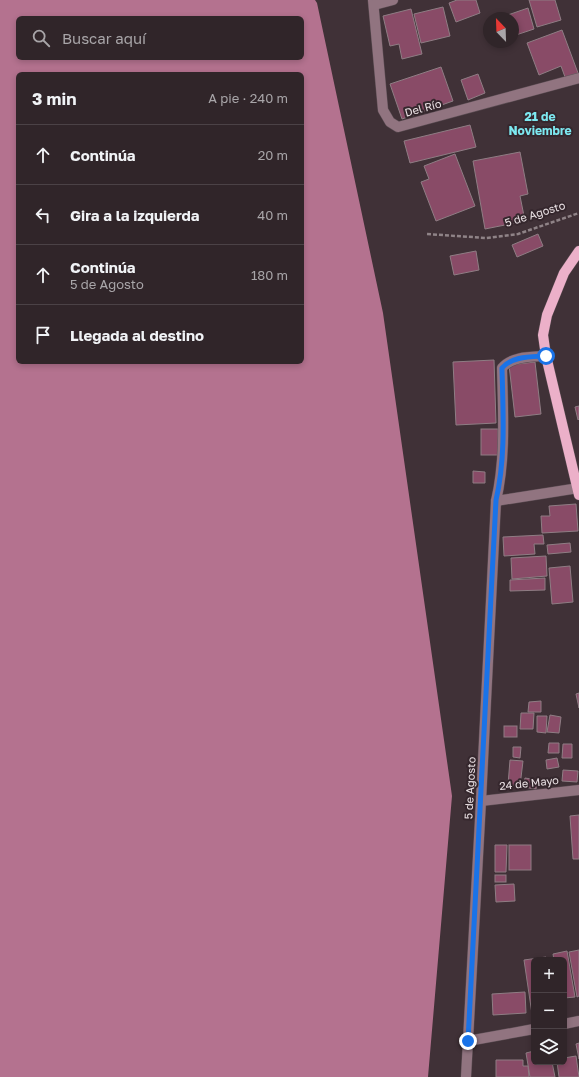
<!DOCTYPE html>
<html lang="es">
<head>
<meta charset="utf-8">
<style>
	body { margin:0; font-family:"Golos Text",sans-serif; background:#3c3135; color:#f1f3f6 }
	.controls { position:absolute; right:12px; bottom:12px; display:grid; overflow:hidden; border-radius:6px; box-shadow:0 2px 6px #0003 }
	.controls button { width:36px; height:36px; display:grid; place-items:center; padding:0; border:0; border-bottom:1px solid #4b4246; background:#302529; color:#f1f3f6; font:20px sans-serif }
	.compass { position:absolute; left:483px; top:12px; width:36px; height:36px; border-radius:50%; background:#302529; box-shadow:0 2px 6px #0003; rotate:337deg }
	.stop { position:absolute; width:12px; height:12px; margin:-9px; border:3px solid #1a73e8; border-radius:50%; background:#fff }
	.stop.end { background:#1a73e8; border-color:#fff; box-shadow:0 1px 4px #0008 }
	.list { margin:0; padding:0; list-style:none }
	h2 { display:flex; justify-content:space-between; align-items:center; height:52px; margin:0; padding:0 16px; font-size:17px }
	h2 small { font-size:13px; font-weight:400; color:#a8a5a8 }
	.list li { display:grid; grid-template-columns:26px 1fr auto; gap:12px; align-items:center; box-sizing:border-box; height:60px; padding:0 16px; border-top:1px solid #4b4246 }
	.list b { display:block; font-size:15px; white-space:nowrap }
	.list p { margin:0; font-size:13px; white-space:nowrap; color:#a8a5a8 }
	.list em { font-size:13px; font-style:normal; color:#a8a5a8 }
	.icon { flex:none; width:22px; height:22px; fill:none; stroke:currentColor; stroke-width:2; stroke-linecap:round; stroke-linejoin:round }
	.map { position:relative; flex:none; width:579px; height:1077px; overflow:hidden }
	.search { position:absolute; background:#302529; box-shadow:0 2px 6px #0003; left:16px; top:16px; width:288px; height:44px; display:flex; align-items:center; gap:10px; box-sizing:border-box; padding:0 14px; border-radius:6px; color:#a8a5a8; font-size:15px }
	.panel { position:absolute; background:#302529; box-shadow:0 2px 6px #0003; left:16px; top:72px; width:288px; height:292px; border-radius:6px }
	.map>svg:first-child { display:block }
</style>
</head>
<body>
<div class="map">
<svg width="579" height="1077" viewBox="0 0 579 1077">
	<rect width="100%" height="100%" fill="#403137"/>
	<path fill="#b4728f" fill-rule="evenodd" d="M0 0H315L317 3 383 313 452 796 428 1077H0ZM18 18H302V58H18ZM18 74H302V362H18Z"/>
	<g fill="#894b67" stroke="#8f7d84">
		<path d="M457 0H476L480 13 456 22 449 3Z"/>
		<path d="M529 0H555L561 20 537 27Z"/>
		<path d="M443 7 450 36 421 43 414 14Z"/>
		<path d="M528 8 534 29 513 36V18H503L502 17Z"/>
		<path d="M411 9 422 54 402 59 399 44 390 46 383 16Z"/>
		<path d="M562 30 578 73 565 77 561 66 539 75 527 43Z"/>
		<path d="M441 67 453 101 402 119 390 84Z"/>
		<path d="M478 74 485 93 468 100 461 80Z"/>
		<path d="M470 125 476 147 410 163 404 141Z"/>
		<path d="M520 152 528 194 520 196 525 221 485 229 473 161Z"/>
		<path d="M455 154 475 206 436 221 421 182 429 179 424 166Z"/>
		<path d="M538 234 543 246 517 257 512 245Z"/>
		<path d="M476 251 479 270 454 275 450 256Z"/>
		<path d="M494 360 496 423 456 425 453 362Z"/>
		<path d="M535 362 541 414 515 417 509 365Z"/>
		<path d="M579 406V419L578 420 575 407Z"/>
		<rect x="481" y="429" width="17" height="26"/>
		<path d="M473 471 485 472V483H473Z"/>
		<path d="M576 504 578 531 542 533 541 516H550L549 506Z"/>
		<path d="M543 535 544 544H534L535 554 504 556 503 537Z"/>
		<path d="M570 543 571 552 548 554 547 545Z"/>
		<path d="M546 556 547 576 512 579 511 558Z"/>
		<path d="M570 566 573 602 552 604 549 568Z"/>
		<path d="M545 578V590L510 591V580Z"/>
		<path d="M579 693V708L576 694Z"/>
		<path d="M541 701V712H528L529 702Z"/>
		<path d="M521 713H534L533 729H520Z"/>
		<path d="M550 715 561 717 559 733 547 732Z"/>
		<path d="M537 716H547L546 733 537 732Z"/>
		<rect x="504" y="726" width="13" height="11"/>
		<path d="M549 743H559V753H548Z"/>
		<path d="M563 744H572V758H562Z"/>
		<path d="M513 747H521L520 758 513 757Z"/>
		<path d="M557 758 559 767 547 769 546 760Z"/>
		<path d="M510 760 523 761 520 786 508 785Z"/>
		<path d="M563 770 578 771 577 782 562 781Z"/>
		<path d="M525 778 537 780 536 789 523 787Z"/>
		<path d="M579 815V859H573L570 816Z"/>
		<path d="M495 845H507L506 872H495Z"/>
		<rect x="509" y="845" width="22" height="25"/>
		<rect x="495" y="875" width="11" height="7"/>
		<path d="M514 884 515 901 496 902 495 885Z"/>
		<path d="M579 950V996L577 997 569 952Z"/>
		<path d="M567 951 575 997 564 998V960H554L553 954Z"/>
		<path d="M546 957 547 960H534V1013L532 1014 524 960Z"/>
		<path d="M525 992 526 1013 493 1015 492 994Z"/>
		<path d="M579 1043V1059L576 1044Z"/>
		<path d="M534 1051V1062H552L555 1077H530L526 1053Z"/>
		<path d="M576 1056 579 1077H559L557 1062H564V1058Z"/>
		<path d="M496 1060H523V1066H528L529 1077H496Z"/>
	</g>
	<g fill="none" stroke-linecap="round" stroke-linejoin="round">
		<g stroke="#5b4d53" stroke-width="11">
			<g id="minor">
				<path d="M373 0 383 110 390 122 398 127 579 78"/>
				<path d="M374 5 393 0"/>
				<path d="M496 501 579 488"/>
				<path d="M481 801 579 790"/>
				<path d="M564 1024 579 1021"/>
				<path d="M468 1041 534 1029"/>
				<path d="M466 1077 481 801 496 501C506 458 503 412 502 368 512 356 531 357 546 356"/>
			</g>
		</g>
		<g stroke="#5b4d53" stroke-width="11">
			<path id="major" d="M579 251 564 273 547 315 543 335 546 356 579 495"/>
		</g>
		<path stroke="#8f8387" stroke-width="2.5" stroke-dasharray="4 2" stroke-linecap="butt" d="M427 234 486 238 518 234 579 213"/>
		<use href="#minor" stroke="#917480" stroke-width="10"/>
		<use href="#major" stroke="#ecb0c9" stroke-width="10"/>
	</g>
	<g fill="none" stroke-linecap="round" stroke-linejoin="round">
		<path stroke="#1a73e8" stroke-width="5" d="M468 1041 496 500C506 458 503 411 502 368 512 356 531 357 546 356"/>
	</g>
	<g text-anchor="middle" stroke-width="4" stroke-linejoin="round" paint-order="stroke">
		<g font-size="11" fill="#ebe2e5" stroke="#35272d">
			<text transform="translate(423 108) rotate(-15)" y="4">Del Río</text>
			<text transform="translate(535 214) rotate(-17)" y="4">5 de Agosto</text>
			<text transform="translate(529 783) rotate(-6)" y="4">24 de Mayo</text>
			<text transform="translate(470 788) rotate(-87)" y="4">5 de Agosto</text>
		</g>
		<g font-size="12" font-weight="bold" fill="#7de9f1" stroke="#35272d">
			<text x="540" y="121">21 de<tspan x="540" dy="14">Noviembre</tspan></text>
		</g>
	</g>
</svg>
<div class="controls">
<button>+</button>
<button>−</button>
<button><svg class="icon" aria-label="layers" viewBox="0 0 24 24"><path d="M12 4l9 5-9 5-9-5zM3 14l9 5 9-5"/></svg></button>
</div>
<svg class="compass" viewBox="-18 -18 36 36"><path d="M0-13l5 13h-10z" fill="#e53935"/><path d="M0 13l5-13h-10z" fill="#a8a5a8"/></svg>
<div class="stop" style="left:546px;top:356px"></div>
<div class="stop end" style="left:468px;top:1041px"></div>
<div class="search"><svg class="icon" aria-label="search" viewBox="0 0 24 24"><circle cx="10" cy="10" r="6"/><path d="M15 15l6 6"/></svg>Buscar aquí</div>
<section class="panel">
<h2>3 min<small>A pie · 240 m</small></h2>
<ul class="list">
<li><svg class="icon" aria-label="ahead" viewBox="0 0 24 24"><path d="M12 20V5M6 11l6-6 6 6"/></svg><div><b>Continúa</b></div><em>20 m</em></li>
<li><svg class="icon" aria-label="left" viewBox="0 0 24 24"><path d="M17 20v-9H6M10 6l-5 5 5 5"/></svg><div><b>Gira a la izquierda</b></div><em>40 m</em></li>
<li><svg class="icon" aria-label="ahead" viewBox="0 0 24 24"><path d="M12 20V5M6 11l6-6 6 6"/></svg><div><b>Continúa</b><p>5 de Agosto</p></div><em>180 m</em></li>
<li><svg class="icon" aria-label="arrive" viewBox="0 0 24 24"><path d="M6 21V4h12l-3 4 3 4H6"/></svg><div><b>Llegada al destino</b></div></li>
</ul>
</section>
</div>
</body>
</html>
